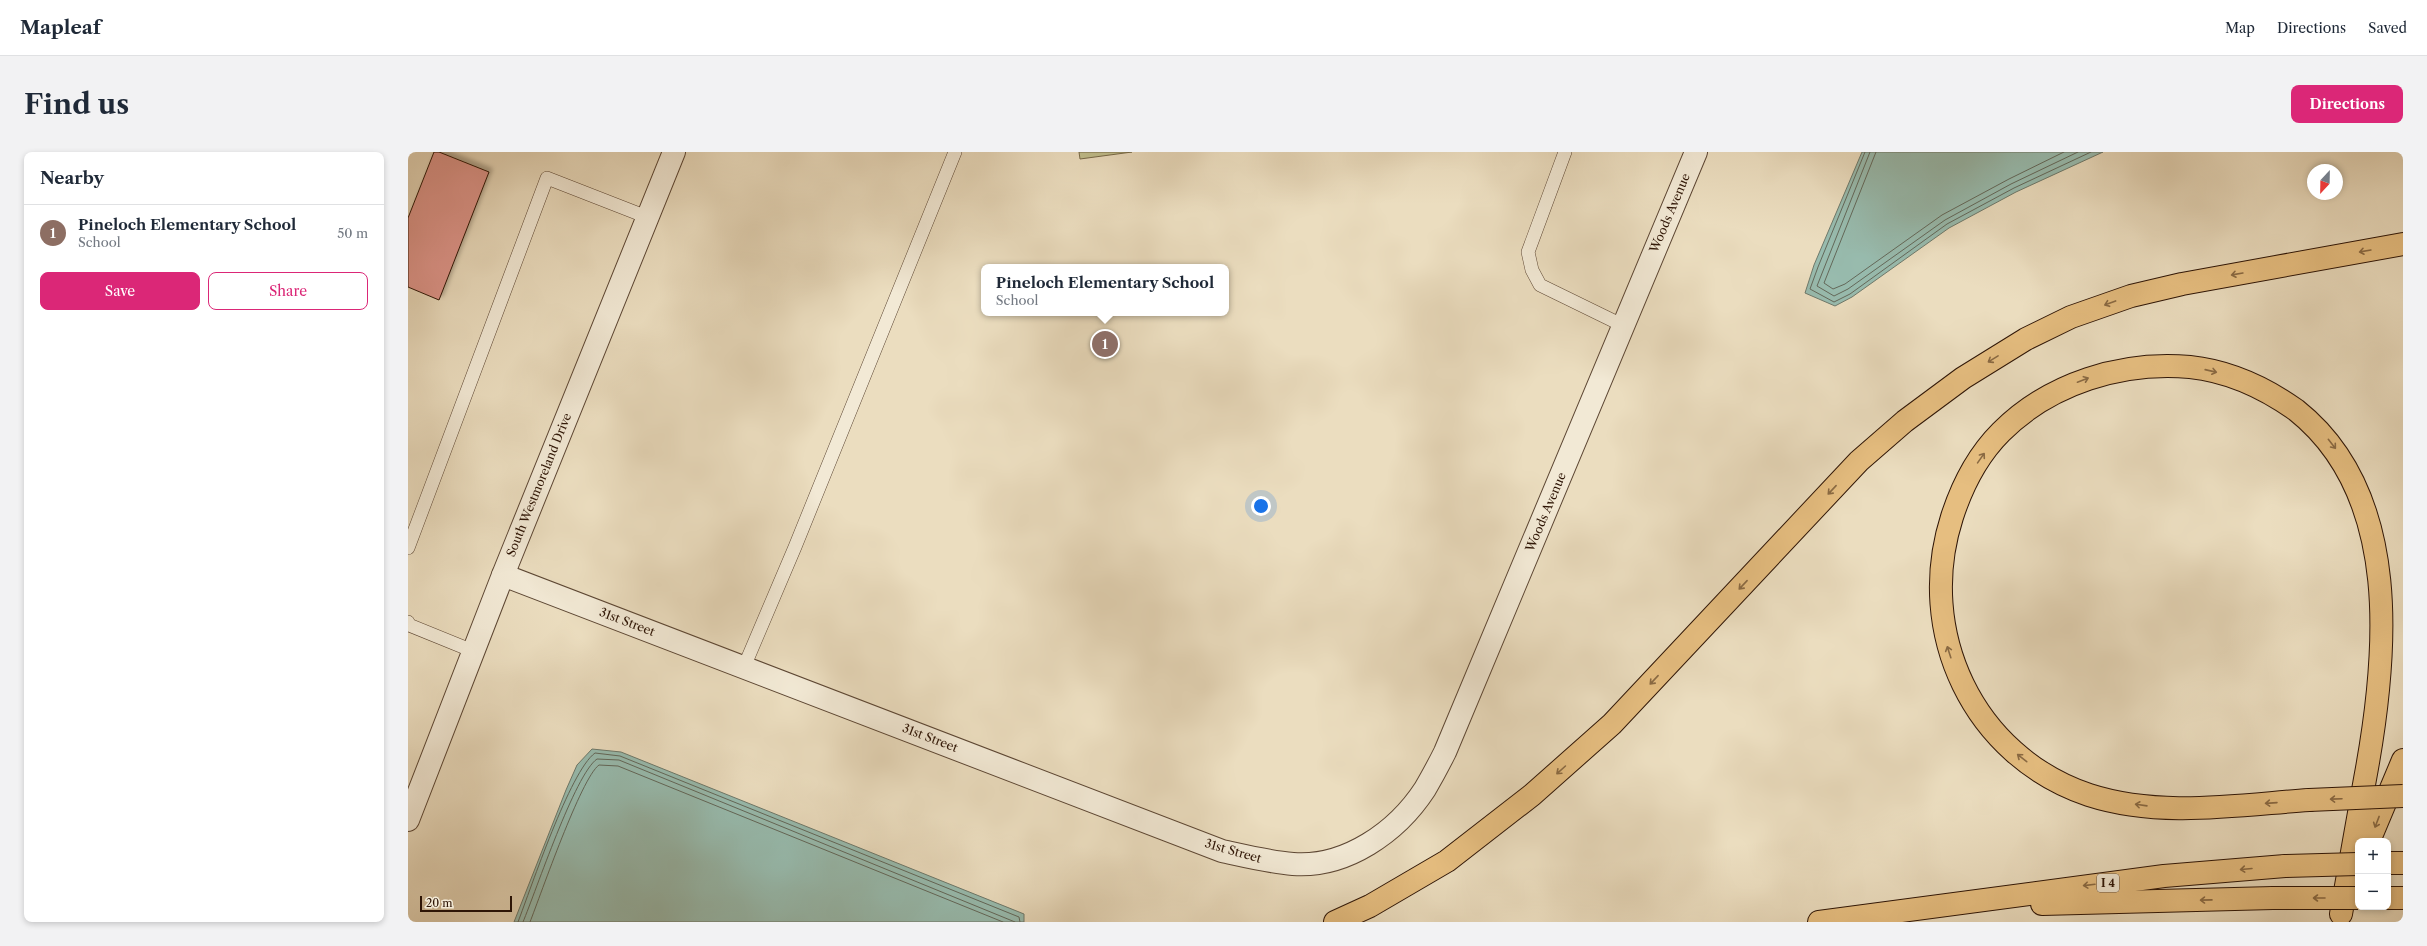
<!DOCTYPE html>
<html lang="en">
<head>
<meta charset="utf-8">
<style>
	body { margin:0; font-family:"Libre Caslon Text",serif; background:#f2f2f3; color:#1f2937 }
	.controls { position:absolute; right:12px; bottom:12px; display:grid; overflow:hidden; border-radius:8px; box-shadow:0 2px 6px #0003 }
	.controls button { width:36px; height:36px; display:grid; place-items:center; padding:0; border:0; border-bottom:1px solid #e0e1e3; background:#fff; color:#1f2937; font:20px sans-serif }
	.compass { position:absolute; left:1899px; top:12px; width:36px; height:36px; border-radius:50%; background:#fff; box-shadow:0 2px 6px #0003; rotate:202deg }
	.scale { position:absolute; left:12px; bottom:10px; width:92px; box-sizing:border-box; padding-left:4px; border:2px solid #2e1506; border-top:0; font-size:11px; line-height:14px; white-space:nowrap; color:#2e1506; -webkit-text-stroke:3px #f2e9d5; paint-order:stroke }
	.you { position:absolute; left:853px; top:354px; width:14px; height:14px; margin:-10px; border:3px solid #fff; border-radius:50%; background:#1a73e8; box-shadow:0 0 0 6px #1a73e833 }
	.badge { display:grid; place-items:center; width:26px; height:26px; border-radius:50%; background:#db2777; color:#fff; font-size:13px; font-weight:700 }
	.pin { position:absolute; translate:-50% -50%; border:2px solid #fff; box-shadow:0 1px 4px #0006 }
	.popup { position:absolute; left:573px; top:112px; width:248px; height:52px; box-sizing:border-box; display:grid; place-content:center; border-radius:8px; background:#fff; filter:drop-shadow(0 1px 3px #0005); font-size:13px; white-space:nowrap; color:#747a83 }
	.popup b { font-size:15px; color:#1f2937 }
	.popup::after { content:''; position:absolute; left:50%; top:100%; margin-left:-8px; border:8px solid transparent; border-top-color:#fff }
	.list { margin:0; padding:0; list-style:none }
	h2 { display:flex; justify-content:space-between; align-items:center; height:52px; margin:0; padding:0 16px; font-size:17px }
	h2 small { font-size:13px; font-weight:400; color:#747a83 }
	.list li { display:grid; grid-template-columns:26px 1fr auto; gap:12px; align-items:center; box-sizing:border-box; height:56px; padding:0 16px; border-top:1px solid #e0e1e3 }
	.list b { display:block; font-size:15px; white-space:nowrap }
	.list p { margin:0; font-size:13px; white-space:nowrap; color:#747a83 }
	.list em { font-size:13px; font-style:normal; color:#747a83 }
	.actions { display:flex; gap:8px; padding:12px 16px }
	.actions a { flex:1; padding:9px 0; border:1px solid #db2777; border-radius:8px; text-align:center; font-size:14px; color:#db2777 }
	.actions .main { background:#db2777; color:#fff }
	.map { position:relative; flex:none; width:1995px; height:770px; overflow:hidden; border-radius:8px }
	header { display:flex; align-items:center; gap:24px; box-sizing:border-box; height:56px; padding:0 20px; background:#fff; border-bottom:1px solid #e0e1e3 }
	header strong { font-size:19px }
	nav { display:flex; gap:22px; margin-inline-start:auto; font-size:14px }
	.intro { display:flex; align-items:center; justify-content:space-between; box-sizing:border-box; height:96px; padding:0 24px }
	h1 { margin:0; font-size:28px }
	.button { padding:10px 18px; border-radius:8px; background:#db2777; color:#fff; font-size:14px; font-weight:700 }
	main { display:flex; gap:24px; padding:0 24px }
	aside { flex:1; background:#fff; border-radius:8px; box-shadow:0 2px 6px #0003 }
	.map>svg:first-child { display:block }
</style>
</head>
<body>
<header>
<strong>Mapleaf</strong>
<nav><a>Map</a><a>Directions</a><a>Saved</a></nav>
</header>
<div class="intro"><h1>Find us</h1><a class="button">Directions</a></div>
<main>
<aside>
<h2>Nearby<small></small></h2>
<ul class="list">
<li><span class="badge" style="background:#8d6e63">1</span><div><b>Pineloch Elementary School</b><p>School</p></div><em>50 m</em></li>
</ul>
<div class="actions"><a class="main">Save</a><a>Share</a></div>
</aside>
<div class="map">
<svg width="1995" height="770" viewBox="0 0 1995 770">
	<defs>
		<filter id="shadow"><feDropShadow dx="3.5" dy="-3.5" stdDeviation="2" flood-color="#0004"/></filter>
	</defs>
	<rect width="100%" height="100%" fill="#ebddbf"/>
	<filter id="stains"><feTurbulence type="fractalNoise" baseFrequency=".005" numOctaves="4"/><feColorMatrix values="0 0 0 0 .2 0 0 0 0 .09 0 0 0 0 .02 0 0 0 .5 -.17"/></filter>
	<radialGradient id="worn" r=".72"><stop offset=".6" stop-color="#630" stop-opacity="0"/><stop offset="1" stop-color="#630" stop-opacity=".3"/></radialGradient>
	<path fill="#c0be8c" stroke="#776a49" d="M671 0H724L672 7Z"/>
	<g fill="#98bcaf" stroke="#6e796b">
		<path d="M1454 0H1695L1608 40 1541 76 1444 145 1427 154 1397 141 1406 113Z"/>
		<path d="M184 597 213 600 616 762V770H106L158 638 169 613Z"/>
	</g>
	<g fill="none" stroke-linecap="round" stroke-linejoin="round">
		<g stroke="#63685a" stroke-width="1">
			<path d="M1457 0 1410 115 1402 137 1426 150 1442 142 1539 72 1606 36 1683 0"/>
			<path d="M1462 0 1409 134 1426 144 1440 137 1537 68 1603 32 1670 0"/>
			<path d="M1468 0 1416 131 1425 137 1437 132 1534 63 1601 27 1656 0"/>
			<path d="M110 770C123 736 162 619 187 601L212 604 611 765 612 770"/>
			<path d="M115 770C128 739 167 622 189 607L211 608 607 770"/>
			<path d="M122 770C133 742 173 626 191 613L210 614 595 770"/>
		</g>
	</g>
	<path fill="#df968c" stroke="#2e1506" filter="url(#shadow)" d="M26 0H31L81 20 31 148 0 135V66Z"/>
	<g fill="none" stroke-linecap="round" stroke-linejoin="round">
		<g stroke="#5d4734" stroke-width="14">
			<g id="service">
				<path d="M1157 0 1120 100 1124 118 1132 133 1216 174"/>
				<path d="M0 396 139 26 239 65"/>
				<path d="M0 470 1 473 65 499"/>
				<path d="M336 515 387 395 547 0"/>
			</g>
		</g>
		<g stroke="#5d4734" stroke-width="24">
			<path id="minor" d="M95 423 814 699C837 704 861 710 885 712 938 716 989 680 1017 637 1024 625 1031 612 1037 600L1288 0"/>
		</g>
		<g stroke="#5d4734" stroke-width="24">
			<path id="tertiary" d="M0 668 95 423 266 0"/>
		</g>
		<g stroke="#2e1506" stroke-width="24">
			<path id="primary" d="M1961 689 1995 608"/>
		</g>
		<g stroke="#2e1506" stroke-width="24">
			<g id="motorway">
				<path d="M1901 648C1829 653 1752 666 1681 643 1565 604 1507 480 1544 365 1554 334 1570 303 1593 280 1642 231 1714 209 1782 215 1820 219 1857 236 1888 258 1995 343 1980 504 1957 627 1949 672 1941 717 1933 762"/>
				<path d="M1980 711H1995"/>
				<path d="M1980 746H1995"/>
				<path d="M1634 752 1865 746"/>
				<path d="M927 770 962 754 1039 709 1124 643 1204 572 1451 309 1497 269 1555 226 1618 187 1663 165 1723 144 1774 132 1995 92"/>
				<path d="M1411 770 1756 724 1877 714"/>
			</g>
		</g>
		<use href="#service" stroke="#f2e9d5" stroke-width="13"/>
		<use href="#minor" stroke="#f2e9d5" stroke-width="22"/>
		<use href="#tertiary" stroke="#f2e9d5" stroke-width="22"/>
		<use href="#primary" stroke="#e6be80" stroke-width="22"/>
		<use href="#motorway" stroke="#e6be80" stroke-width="22"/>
		<g stroke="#2e1506" stroke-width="24" stroke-linecap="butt">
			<g id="motorway-bridge">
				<path d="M1901 648 1995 644"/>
				<path d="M1877 714 1950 712"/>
				<path d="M1865 746H1950"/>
			</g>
		</g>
		<use href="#motorway-bridge" stroke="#e6be80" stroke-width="22"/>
	</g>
	<defs><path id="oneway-shaft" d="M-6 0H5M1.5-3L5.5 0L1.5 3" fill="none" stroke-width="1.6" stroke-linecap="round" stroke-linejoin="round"/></defs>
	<g stroke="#8a6a43">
		<use href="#oneway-shaft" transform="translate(1957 99) rotate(170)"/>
		<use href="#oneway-shaft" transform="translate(1829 122) rotate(170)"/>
		<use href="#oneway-shaft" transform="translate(1702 151) rotate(160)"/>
		<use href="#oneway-shaft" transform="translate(1585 207) rotate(148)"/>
		<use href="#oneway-shaft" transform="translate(1803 219) rotate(13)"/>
		<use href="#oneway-shaft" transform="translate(1675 228) rotate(-21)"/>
		<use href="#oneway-shaft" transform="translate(1924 292) rotate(52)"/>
		<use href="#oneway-shaft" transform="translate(1573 306) rotate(-55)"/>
		<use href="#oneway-shaft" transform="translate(1424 338) rotate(133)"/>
		<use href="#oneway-shaft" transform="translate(1335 433) rotate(133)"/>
		<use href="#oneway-shaft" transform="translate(1541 500) rotate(-108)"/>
		<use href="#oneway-shaft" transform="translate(1246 528) rotate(133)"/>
		<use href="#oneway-shaft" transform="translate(1614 606) rotate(-142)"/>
		<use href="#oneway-shaft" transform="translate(1153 618) rotate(138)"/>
		<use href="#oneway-shaft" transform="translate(1928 647) rotate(178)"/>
		<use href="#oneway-shaft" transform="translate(1863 651) rotate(176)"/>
		<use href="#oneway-shaft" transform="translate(1733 653) rotate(-172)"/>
		<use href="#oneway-shaft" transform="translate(1969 670) rotate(111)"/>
		<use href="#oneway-shaft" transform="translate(1838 717) rotate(175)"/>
		<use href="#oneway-shaft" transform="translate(1681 733) rotate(173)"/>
		<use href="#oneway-shaft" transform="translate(1911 746) rotate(180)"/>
		<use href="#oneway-shaft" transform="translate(1798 748) rotate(179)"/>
	</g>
	<g text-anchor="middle" stroke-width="3" stroke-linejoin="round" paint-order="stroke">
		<rect fill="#f2e9d5" stroke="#695544" stroke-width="1" x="1689" y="722" width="22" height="18" rx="3"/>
		<g font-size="11" font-weight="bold" fill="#2e1506">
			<text x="1700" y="735">I 4</text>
		</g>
		<g font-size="12" fill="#2e1506" stroke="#f2e9d5">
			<text transform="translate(1262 61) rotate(-67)" y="4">Woods Avenue</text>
			<text transform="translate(131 333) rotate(-68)" y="4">South Westmoreland Drive</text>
			<text transform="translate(1138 360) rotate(-67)" y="4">Woods Avenue</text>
			<text transform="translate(219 470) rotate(21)" y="4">31st Street</text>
			<text transform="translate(522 586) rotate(21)" y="4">31st Street</text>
			<text transform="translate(825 699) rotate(16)" y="4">31st Street</text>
		</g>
	</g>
	<rect width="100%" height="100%" filter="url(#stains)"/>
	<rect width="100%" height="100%" fill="url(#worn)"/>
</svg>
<div class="controls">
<button>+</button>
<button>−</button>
</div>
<svg class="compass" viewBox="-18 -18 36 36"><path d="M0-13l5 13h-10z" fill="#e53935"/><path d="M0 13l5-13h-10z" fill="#747a83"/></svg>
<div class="scale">20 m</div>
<div class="you"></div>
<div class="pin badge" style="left:697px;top:192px;background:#8d6e63">1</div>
<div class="popup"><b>Pineloch Elementary School</b>School</div>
</div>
</main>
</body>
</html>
